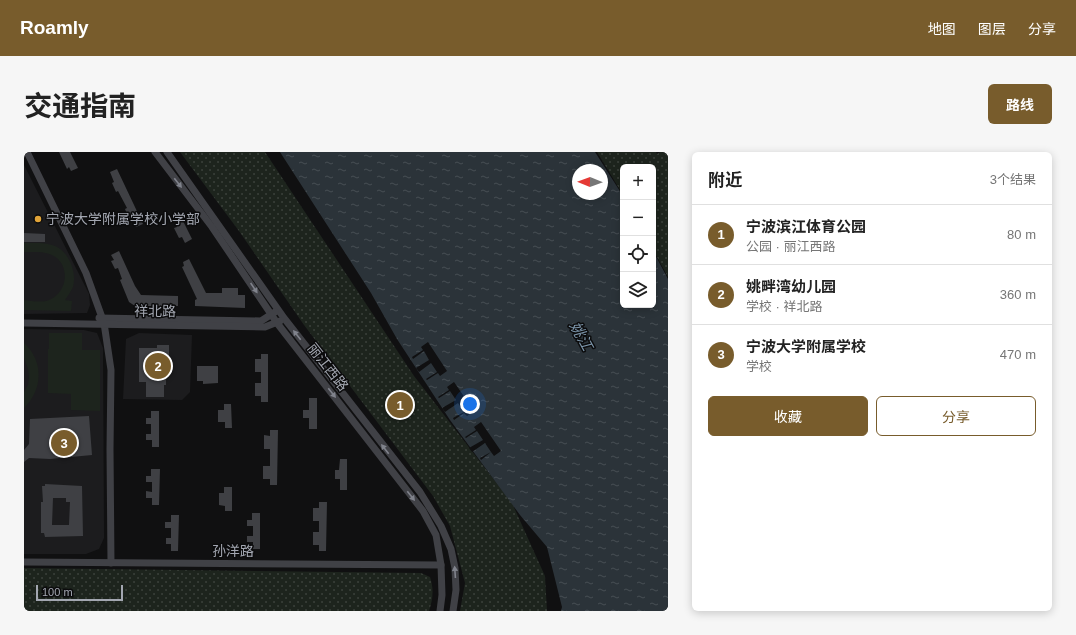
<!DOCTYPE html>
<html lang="zh">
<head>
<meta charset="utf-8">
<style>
	body { margin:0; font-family:Arial,"Noto Sans SC",sans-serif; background:#f6f6f6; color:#222 }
	.controls { position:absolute; right:12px; top:12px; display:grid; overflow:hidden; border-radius:6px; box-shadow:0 2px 10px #0003 }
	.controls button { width:36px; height:36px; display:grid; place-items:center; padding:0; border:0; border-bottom:1px solid #e0e0e0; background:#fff; color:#222; font:20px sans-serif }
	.compass { position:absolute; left:548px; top:12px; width:36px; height:36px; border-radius:50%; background:#fff; box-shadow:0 2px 10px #0003; rotate:271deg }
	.scale { position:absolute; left:12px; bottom:10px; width:87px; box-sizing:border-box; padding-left:4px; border:2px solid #a3a7b1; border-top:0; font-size:11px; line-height:14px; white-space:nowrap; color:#a3a7b1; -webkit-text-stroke:3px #0b0b0c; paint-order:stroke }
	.you { position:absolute; left:446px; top:252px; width:14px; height:14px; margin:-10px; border:3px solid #fff; border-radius:50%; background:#1a73e8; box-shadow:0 0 0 6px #1a73e833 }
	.badge { display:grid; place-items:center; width:26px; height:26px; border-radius:50%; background:#785c2c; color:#fff; font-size:13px; font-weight:700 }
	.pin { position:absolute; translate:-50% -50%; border:2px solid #fff; box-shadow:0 1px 4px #0006 }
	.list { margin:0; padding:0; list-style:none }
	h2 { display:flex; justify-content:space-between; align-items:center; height:52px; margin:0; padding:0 16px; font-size:17px }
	h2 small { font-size:13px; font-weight:400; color:#767676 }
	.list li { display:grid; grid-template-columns:26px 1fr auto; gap:12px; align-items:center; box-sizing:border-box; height:60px; padding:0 16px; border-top:1px solid #e0e0e0 }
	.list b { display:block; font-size:15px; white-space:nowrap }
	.list p { margin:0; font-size:13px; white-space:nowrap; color:#767676 }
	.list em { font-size:13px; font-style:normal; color:#767676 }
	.actions { display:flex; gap:8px; padding:12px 16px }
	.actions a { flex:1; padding:9px 0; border:1px solid #785c2c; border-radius:6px; text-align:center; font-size:14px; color:#785c2c }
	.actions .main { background:#785c2c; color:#fff }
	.icon { flex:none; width:22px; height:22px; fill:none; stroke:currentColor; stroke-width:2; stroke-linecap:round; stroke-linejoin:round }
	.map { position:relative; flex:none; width:644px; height:459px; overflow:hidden; border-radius:6px }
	header { display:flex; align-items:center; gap:24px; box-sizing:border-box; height:56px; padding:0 20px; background:#785c2c; color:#fff }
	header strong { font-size:19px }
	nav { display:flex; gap:22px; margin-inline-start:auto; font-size:14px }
	.intro { display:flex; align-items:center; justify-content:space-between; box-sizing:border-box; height:96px; padding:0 24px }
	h1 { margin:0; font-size:28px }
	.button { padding:10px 18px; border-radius:6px; background:#785c2c; color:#fff; font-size:14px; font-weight:700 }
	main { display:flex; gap:24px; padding:0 24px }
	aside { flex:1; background:#fff; border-radius:6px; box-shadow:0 2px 10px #0003 }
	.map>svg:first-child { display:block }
</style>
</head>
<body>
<header>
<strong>Roamly</strong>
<nav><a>地图</a><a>图层</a><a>分享</a></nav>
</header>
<div class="intro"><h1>交通指南</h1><a class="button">路线</a></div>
<main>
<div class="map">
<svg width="644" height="459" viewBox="0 0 644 459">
	<defs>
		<pattern id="park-dots" width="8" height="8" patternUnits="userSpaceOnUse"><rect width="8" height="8" fill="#1d241d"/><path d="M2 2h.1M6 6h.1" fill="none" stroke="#3b413b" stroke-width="1.8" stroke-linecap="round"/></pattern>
		<pattern id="water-ripples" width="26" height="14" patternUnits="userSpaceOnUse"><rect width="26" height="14" fill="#2b3339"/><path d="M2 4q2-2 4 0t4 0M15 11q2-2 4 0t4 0" fill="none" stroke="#474e53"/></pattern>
	</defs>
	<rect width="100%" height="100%" fill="#101011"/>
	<g fill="#1c1c1e">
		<path d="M0 13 65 142 66 153 63 161 0 162Z"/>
		<path d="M0 177 60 178 73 181 79 196 80 386 75 397 62 402H0Z"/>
		<path d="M115 181 168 183 166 240 158 248 99 247 102 187Z"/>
	</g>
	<g fill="#1d241d">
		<path d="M0 91C11 91 21 90 31 94 45 100 53 120 49 135 47 139 44 144 41 148L48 149 47 159 0 158V148C8 149 18 151 25 148 44 141 47 112 28 103 20 99 9 100 0 100Z"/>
		<path d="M25 181H58V198H76V259L47 258V242L24 241V197H25Z"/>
		<path d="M0 191C20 209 19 238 0 256V240L4 233 5 225 4 217 0 206Z"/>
	</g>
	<g fill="url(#park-dots)">
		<path d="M156 0H241L390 224 488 351 521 424 523 459H436L441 431 426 374 409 344 280 173 215 79Z"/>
		<path d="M573 0H632L633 2 636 0H644V125L629 98V15H599V43Z"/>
		<path d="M0 416 397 421 406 425C410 437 409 447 405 459H0Z"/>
	</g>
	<path fill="url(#water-ripples)" fill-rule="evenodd" d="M256 0H571L599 44V153H629V99L644 127V459H537L538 455 523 395 496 363 426 268 373 187 347 141ZM554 18H578V42H554Z"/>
	<g fill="#101011">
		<path d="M404 190 423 219 416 224 414 221 403 228 402 227 413 220 407 211 395 220 392 216 405 208 400 199 389 207 388 205 399 198 397 195Z"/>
		<path d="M430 230 450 259 443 264 440 261 430 268 429 266 440 260 434 251 421 260 418 256 432 248 426 239 415 246 414 245 425 238 423 235Z"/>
		<path d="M457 270 477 299 470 304 467 300 457 308 456 306 467 300 461 291 448 300 445 296 459 288 453 279 442 286 441 285 452 278 450 275Z"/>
	</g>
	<g fill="#3f4044" fill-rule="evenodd">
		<path d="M35 0H46L54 16 47 19 45 15 43 17Z"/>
		<path d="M93 17 119 72 112 75 107 65 105 67 101 57 103 56 94 39 92 40 88 31 90 30 86 20Z"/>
		<path d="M157 65 168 87 161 91 158 85 155 86 150 76 153 75 150 69Z"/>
		<path d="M0 81 21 82V90H0Z"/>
		<path d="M95 99 111 134 117 143 154 144V154H111L105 150 96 128 98 127 94 116 91 117 87 109 90 108 87 103Z"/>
		<path d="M165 107 182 141H198V136H214V143H221V156L171 154V148L173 147 158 115 160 114 159 110Z"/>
		<path d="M133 193H145V223H142V233H140V245H122V230H115V196H133Z"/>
		<path d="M237 202H244V250H237V244H231V231H237V220H231V207H237Z"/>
		<path d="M173 214H194V231L179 232V229H173Z"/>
		<path d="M285 246H293V277H285V266H279V258H285Z"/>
		<path d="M200 252H207L208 276H201V270H194V258H200Z"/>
		<path d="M127 259H135V295H128V288H122V282H127V272H122V266H127Z"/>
		<path d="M65 264 68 303 26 307 5 306 0 310V298L5 292 6 267Z"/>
		<path d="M246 278H254L253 333H246V327H239V314H246V297H240V283L246 284Z"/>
		<path d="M316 307H323V338H316V327H311V318H315Z"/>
		<path d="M127 317H136L135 353H128V346H122V339L128 340V330H122V324H127Z"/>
		<path d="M21 332 58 334 59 384 21 385 20 381H17V350H19L18 334H21ZM29 346H42V350H46L45 373H28Z"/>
		<path d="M200 335H208V359H201V354L195 353V341H200Z"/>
		<path d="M295 350H303L302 399H295V393H289V380H295V369H289V356H295Z"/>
		<path d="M228 361H236V397H229V390H223V384H229V374H223V368H228Z"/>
		<path d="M147 363H155L154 399H147V392H142V386H147V376H141V370H147Z"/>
	</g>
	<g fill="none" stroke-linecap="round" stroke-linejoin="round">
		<g stroke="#404146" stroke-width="7">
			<path d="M3 0 62 121 80 171 87 218 86 297 87 411"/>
			<path d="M131 0 188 75 253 171 399 359 412 383 417 413 418 443 416 459"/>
			<path d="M143 0 260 166 396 340 417 374 427 397 431 416 432 438 429 459"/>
			<path d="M75 166 237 169 251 160"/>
			<path d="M0 171 241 175 256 169"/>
			<path d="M0 410 417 413"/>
		</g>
	</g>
	<defs><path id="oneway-solid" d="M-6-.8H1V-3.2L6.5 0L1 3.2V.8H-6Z"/></defs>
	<g fill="#80838c">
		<use href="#oneway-solid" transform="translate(154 31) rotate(52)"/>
		<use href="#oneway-solid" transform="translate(230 136) rotate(56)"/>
		<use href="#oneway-solid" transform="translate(273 183) rotate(-128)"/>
		<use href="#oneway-solid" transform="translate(308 241) rotate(52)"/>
		<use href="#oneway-solid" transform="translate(361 297) rotate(-128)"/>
		<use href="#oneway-solid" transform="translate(387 344) rotate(52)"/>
		<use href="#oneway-solid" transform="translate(431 420) rotate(-94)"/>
	</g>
	<circle fill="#e1a439" stroke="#0b0b0c" stroke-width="1.5" cx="14" cy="67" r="4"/>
	<g text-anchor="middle" stroke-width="3" stroke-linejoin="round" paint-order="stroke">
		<g font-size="14" fill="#a3a7b1" stroke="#0b0b0c" text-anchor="start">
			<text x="22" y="72">宁波大学附属学校小学部</text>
		</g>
		<g font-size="14" fill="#a3a7b1" stroke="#0b0b0c">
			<text transform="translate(131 159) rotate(1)" y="5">祥北路</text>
			<text transform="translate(304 215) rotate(52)" y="5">丽江西路</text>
			<text x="209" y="404">孙洋路</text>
		</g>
		<g font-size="15" font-style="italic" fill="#7c95aa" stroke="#0b0b0c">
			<text transform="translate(557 184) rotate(61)" y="5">姚江</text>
		</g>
	</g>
</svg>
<div class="controls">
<button>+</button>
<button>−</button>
<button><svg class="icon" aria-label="locate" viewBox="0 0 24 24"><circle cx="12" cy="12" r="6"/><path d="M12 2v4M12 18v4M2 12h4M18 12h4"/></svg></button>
<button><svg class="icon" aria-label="layers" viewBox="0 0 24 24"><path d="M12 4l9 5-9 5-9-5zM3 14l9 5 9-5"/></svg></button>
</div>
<svg class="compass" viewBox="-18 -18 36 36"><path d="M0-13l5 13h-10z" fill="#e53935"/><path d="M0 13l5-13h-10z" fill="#767676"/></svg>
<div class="scale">100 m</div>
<div class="you"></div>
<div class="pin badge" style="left:376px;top:253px">1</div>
<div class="pin badge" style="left:134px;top:214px">2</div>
<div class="pin badge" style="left:40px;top:291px">3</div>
</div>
<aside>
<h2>附近<small>3个结果</small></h2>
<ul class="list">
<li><span class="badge">1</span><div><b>宁波滨江体育公园</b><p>公园 · 丽江西路</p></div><em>80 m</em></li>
<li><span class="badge">2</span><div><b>姚畔湾幼儿园</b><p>学校 · 祥北路</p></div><em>360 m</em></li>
<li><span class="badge">3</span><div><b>宁波大学附属学校</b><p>学校</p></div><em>470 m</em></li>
</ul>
<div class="actions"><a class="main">收藏</a><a>分享</a></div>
</aside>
</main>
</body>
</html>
